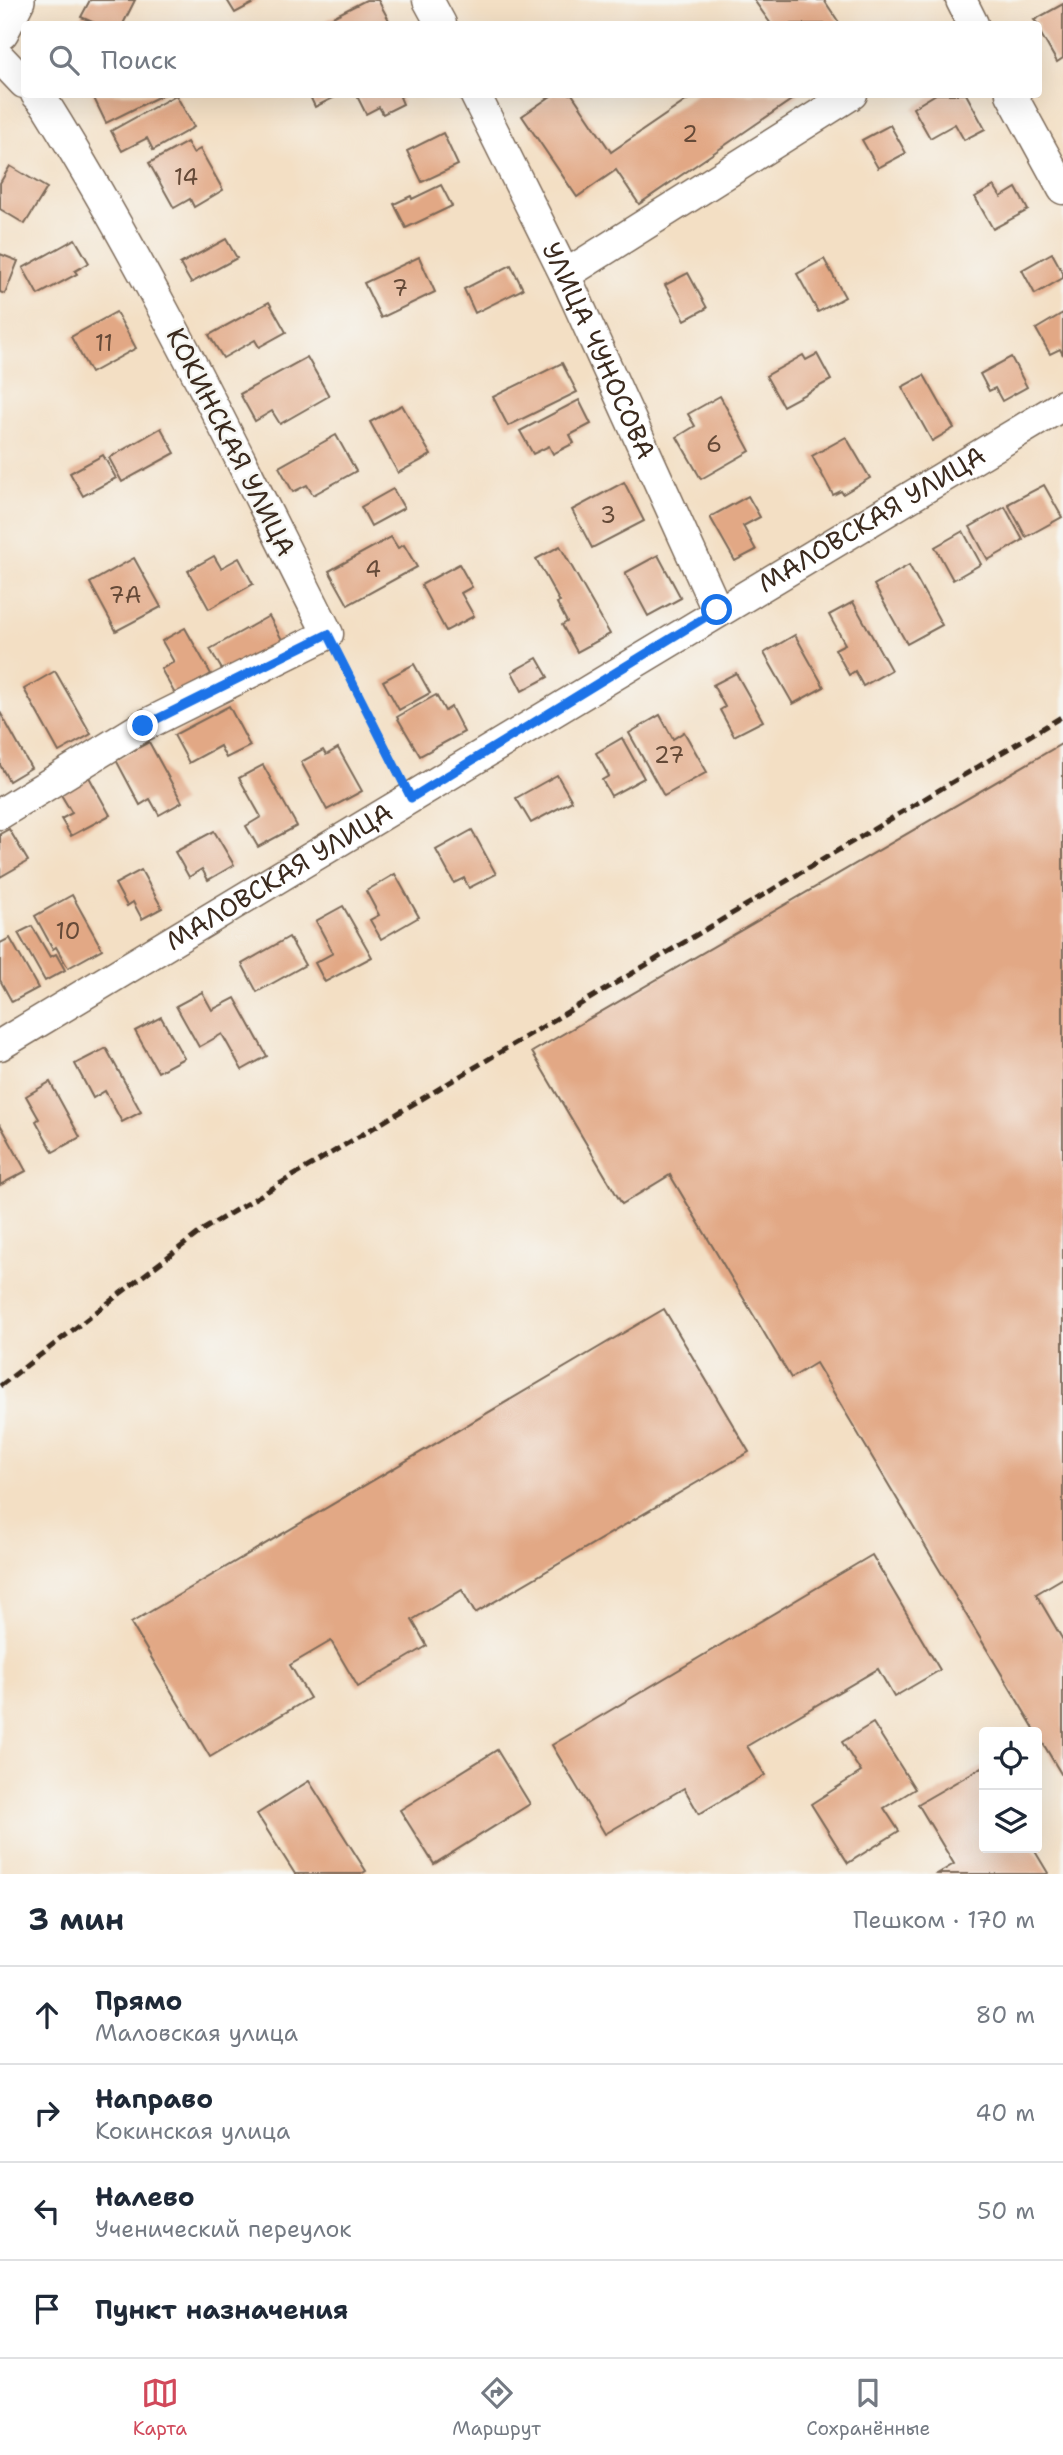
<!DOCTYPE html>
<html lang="ru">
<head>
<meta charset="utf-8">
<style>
	body { margin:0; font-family:"Shantell Sans",sans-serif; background:#f6f6f7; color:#1f2937 }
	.controls { position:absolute; right:21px; bottom:21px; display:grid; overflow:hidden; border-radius:7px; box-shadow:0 7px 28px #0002 }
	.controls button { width:63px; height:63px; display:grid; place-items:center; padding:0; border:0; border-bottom:2px solid #e0e1e3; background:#fff; color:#1f2937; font:35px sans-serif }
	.stop { position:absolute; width:21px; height:21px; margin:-16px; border:5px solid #1a73e8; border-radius:50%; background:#fff }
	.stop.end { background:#1a73e8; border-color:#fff; box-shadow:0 2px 7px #0008 }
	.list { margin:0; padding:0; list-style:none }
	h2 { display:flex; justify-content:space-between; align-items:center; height:91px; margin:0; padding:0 28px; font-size:30px }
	h2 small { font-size:23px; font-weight:400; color:#747a83 }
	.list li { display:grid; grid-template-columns:46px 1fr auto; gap:21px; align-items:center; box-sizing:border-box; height:98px; padding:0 28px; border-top:2px solid #e0e1e3 }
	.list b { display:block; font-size:26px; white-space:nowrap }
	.list p { margin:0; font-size:23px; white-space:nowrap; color:#747a83 }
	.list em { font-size:23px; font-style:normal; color:#747a83 }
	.icon { flex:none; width:38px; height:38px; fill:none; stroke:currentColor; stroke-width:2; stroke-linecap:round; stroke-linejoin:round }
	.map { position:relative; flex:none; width:1063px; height:1874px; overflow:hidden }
	.search { position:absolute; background:#fff; box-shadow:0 7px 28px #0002; left:21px; right:21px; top:21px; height:77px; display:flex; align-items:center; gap:18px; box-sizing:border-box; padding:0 24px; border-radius:7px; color:#747a83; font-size:26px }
	.sheet { height:483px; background:#fff }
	nav { display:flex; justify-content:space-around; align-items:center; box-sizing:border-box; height:98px; border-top:2px solid #e0e1e3; background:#fff; font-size:19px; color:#747a83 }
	nav a { display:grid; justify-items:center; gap:4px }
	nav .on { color:#d1495b }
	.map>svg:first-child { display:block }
</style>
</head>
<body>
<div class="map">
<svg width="1063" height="1874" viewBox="0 0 1063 1874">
	<rect width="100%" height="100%" fill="#f6f6f2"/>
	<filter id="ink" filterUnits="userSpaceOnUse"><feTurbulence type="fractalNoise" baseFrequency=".0143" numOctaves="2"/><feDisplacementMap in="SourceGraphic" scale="14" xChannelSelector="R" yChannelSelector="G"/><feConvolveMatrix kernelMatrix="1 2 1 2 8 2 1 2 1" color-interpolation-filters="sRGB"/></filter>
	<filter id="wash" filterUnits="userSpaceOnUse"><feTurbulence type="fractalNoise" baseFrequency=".00686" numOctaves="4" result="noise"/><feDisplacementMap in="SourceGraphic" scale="28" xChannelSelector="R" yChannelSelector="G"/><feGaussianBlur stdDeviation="1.57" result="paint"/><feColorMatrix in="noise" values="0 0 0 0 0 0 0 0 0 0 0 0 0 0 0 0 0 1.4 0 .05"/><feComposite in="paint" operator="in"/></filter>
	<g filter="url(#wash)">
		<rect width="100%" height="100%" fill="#f3dfc4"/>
		<g id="blocks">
			<g fill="#e2a885">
				<path d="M90 0H135L123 24H97L81 17Z"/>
				<path d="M227 0H259L235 13Z"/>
				<path d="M366 0H378L391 24H319Z"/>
				<path d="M754 0H824L840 24H771Z"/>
				<path d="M1063 4V58L1057 62 1038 29V24L1034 20Z"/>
				<path d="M92 94H164L106 123Z"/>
				<path d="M309 94H341L315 107Z"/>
				<path d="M356 94H405L400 97 403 104 383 114 379 107 366 114Z"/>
				<path d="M554 94H572L611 152 696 94H800L639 204 616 170 577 197 522 116Z"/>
				<path d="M936 94H966L985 129 964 140 955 124 930 138 913 108Z"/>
				<path d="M176 95 194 127 153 150 147 138 122 151 111 131Z"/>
				<path d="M890 125 906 153 878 168 862 140Z"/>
				<path d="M443 133 458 165 422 182 407 151Z"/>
				<path d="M187 142 193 153 200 149 223 190 194 207 190 199 174 208 149 163Z"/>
				<path d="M10 166 47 188 25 224 0 209V183Z"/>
				<path d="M441 185 452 206 406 228 394 204 411 196 412 199Z"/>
				<path d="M994 186 1001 197 1016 188 1028 210 993 229 975 197Z"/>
				<path d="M75 239 89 263 75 271 77 274 38 295 23 268Z"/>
				<path d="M226 239 237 258 191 283 180 264Z"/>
				<path d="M1052 253 1063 273V278L1035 294 1022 270Z"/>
				<path d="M0 254 18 261 5 294 0 292Z"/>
				<path d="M419 257 435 292 381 318 364 283Z"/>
				<path d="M824 259 845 297 818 312 797 274Z"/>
				<path d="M511 265 523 289 475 313 464 289Z"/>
				<path d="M688 273 707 308 685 320 665 285Z"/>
				<path d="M269 302 286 332 259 347 255 340 223 358 209 335Z"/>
				<path d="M116 312 136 348 91 373 71 337Z"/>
				<path d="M1063 313V355L1060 349 1050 354 1036 329Z"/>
				<path d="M817 354 831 380 783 406 766 376 803 355 806 360Z"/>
				<path d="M307 357 329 396 280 424 272 411 255 421 240 394Z"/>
				<path d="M1011 357 1027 387 1002 401 995 388 989 391 980 374Z"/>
				<path d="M562 363 577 392 508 426 493 397Z"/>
				<path d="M924 375 954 428 932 441 902 387Z"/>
				<path d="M720 396 750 451 701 479 677 437 695 426 688 414Z"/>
				<path d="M579 400 591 424 570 435 574 443 553 454 549 446 533 454 520 431Z"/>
				<path d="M402 405 431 455 398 473 370 422Z"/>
				<path d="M161 428 175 453 122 482 109 458Z"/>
				<path d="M336 435 356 471 313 495 307 485 293 492 279 467Z"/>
				<path d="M846 437 870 478 843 494 841 491 833 495 812 456Z"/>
				<path d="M103 455 116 478 83 496 70 473Z"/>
				<path d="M624 482 644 521 592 548 572 510Z"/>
				<path d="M1044 485 1062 517 1026 537 1008 504Z"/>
				<path d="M393 489 404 508 371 526 361 507Z"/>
				<path d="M748 496 760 517 743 526 756 550 735 561 710 517Z"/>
				<path d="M1005 507 1023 540 988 560 970 527Z"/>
				<path d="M963 531 981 564 953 580 935 547Z"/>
				<path d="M391 537 398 548 404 545 417 567 348 605 329 571Z"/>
				<path d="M560 546 610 634 577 652 562 625 567 622 557 603 560 602 536 559Z"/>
				<path d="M658 555 681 598 648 616 625 573Z"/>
				<path d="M214 556 221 568 239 558 253 584 209 609 188 571Z"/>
				<path d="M134 558 161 607 116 631 90 583Z"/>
				<path d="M459 564 472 587 461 593 474 616 446 631 421 585Z"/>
				<path d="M909 565 942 625 907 644 874 585Z"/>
				<path d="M853 602 891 670 863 686 855 671 849 675 835 649 845 644 829 615Z"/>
				<path d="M269 616 285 645 227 678 210 649Z"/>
				<path d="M185 628 211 674 175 694 161 669 174 662 162 641Z"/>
				<path d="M795 635 824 687 793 704 764 653Z"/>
				<path d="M537 658 548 677 522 691 512 672Z"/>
				<path d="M414 664 430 693 399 710 383 681Z"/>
				<path d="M55 671 91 734 59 752 24 689Z"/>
				<path d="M736 673 763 721 734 736 720 710 725 707 713 685Z"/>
				<path d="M436 695 445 711 451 707 464 732 420 756 397 717Z"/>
				<path d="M229 706 250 746 226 758 220 746 189 763 174 735Z"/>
				<path d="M0 712 31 768 9 781 0 765Z"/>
				<path d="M660 715 673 739 684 732 707 772 664 796 629 733Z"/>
				<path d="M622 738 644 778 611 796 602 780 609 776 596 753Z"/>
				<path d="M149 742 182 802 159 815 150 799 140 805 116 760Z"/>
				<path d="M1063 743V1578L1036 1594 1063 1640V1777L816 1363 791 1378 670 1175 622 1204 532 1052Z"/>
				<path d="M338 748 362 791 327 810 301 762 323 750 326 755Z"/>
				<path d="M263 765 297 826 258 847 246 826 261 817 239 778Z"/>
				<path d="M557 775 572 801 531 823 516 798Z"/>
				<path d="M89 777 110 815 71 836 61 819 72 813 60 793Z"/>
				<path d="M9 829 28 861 0 877V834Z"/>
				<path d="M472 830 496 874 469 888 464 878 454 883 436 850Z"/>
				<path d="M214 831 234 865 208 880 202 869 189 877 175 852Z"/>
				<path d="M141 870 162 908 142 919 133 902 127 906 115 884Z"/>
				<path d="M395 874 419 917 381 939 370 920 379 915 366 891Z"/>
				<path d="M72 895 102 949 68 968 56 947 53 949 35 916Z"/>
				<path d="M343 906 372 957 325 982 315 963 333 953 316 921Z"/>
				<path d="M32 926 50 957 56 954 65 970 45 981 18 933Z"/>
				<path d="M289 937 305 965 257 992 242 964Z"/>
				<path d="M10 938 38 988 12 1002 0 980V943Z"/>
				<path d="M202 992 212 1010 235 998 267 1056 242 1070 222 1034 199 1047 176 1006Z"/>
				<path d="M161 1017 184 1058 158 1072 135 1031Z"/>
				<path d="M106 1048 141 1112 122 1122 105 1091 93 1098 75 1064Z"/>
				<path d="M50 1082 80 1137 53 1152 36 1121 39 1119 26 1096Z"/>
				<path d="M0 1124 26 1171 0 1185Z"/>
				<path d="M664 1309 749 1452 475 1613 462 1590 412 1620 427 1646 358 1687 331 1641 290 1665 310 1698 210 1757 131 1623Z"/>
				<path d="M872 1555 940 1670 894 1697 878 1669 747 1746 765 1775 699 1814 684 1788 605 1834 552 1745Z"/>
				<path d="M873 1723 915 1789 884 1808 899 1831 848 1863 811 1804 861 1772 842 1742Z"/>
				<path d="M497 1750 530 1804 434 1864 400 1810Z"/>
				<path d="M984 1766V1848H1033L1048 1873 1047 1874H937L954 1864 918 1804Z"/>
				<path d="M309 1781 366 1871 361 1874H295L257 1814Z"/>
			</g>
		</g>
	</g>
	<g filter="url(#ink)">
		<use href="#blocks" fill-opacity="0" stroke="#7b6958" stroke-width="2"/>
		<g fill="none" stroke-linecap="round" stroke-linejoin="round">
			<g stroke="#7b6958" stroke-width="33">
				<g id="minor">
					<path d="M428 0 441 24"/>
					<path d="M961 0 973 24"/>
					<path d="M0 58 24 83"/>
					<path id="s1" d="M475 94 565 275 717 610"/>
					<path d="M1011 94 1063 189"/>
					<path d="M565 275 852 94"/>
					<path d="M0 814 143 726 328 634C238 456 152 275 46 105L36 94"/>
					<path id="s2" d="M0 1045C354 832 707 616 1063 405"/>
				</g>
			</g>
			<g stroke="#7b6958" stroke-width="40">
				<path id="tertiary" d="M0 31 16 0"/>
			</g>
			<path stroke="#7b6958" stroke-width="4.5" stroke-dasharray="5 5" stroke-linecap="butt" d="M340 658 398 772"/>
			<use href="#minor" stroke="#fff" stroke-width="30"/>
			<use href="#tertiary" stroke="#fff" stroke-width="37"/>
			<path stroke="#3b2a1e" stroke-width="5" stroke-dasharray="10 5" stroke-linecap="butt" d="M0 1386 204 1229 1063 716"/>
		</g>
	</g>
	<g fill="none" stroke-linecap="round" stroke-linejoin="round" filter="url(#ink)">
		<path stroke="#1a73e8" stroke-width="9" d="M143 726 328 634 411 798 717 610"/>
	</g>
	<g text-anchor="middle" stroke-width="5" stroke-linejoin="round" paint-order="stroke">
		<g font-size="23" fill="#654a38">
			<text x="690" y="142">2</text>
			<text x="186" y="185">14</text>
			<text x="400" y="296">7</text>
			<text x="104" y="351">11</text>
			<text x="714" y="452">6</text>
			<text x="608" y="523">3</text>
			<text x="373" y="577">4</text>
			<text x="125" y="603">7А</text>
			<text x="669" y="763">27</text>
			<text x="68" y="939">10</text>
		</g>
		<g font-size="26" fill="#3b2a1e" stroke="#f6f6f2">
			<text dy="9" stroke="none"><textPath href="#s1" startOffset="285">УЛИЦА ЧУНОСОВА</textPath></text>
			<text transform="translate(231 442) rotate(63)" y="9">КОКИНСКАЯ УЛИЦА</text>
			<text dy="9" stroke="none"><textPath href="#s2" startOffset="1018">МАЛОВСКАЯ УЛИЦА</textPath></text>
			<text dy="9" stroke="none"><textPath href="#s2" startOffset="326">МАЛОВСКАЯ УЛИЦА</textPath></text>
		</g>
	</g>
</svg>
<div class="controls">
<button><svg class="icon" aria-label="locate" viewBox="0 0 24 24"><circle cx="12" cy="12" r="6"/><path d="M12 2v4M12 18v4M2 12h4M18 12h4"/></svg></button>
<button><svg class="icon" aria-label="layers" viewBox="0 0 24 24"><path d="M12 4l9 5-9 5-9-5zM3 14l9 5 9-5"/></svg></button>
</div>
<div class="stop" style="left:717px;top:610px"></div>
<div class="stop end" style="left:143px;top:726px"></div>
<div class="search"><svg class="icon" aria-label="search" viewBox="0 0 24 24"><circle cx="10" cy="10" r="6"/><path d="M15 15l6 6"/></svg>Поиск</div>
</div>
<section class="sheet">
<h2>3 мин<small>Пешком · 170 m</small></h2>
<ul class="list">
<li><svg class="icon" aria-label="ahead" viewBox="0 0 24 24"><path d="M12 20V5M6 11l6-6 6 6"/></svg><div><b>Прямо</b><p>Маловская улица</p></div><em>80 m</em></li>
<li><svg class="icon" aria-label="right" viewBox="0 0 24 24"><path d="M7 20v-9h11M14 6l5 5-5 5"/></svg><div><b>Направо</b><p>Кокинская улица</p></div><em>40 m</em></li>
<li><svg class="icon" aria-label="left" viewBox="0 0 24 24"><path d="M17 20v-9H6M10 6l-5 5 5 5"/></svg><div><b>Налево</b><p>Ученический переулок</p></div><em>50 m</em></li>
<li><svg class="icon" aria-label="arrive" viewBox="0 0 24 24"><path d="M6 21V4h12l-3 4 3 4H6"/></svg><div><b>Пункт назначения</b></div></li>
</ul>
</section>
<nav>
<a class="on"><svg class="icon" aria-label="map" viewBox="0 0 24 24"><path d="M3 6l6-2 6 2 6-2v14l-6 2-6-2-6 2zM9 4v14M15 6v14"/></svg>Карта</a>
<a><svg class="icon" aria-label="directions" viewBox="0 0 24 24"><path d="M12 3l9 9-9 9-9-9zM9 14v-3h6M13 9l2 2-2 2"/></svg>Маршрут</a>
<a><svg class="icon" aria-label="saved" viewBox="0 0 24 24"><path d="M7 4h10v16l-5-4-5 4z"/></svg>Сохранённые</a>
</nav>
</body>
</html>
